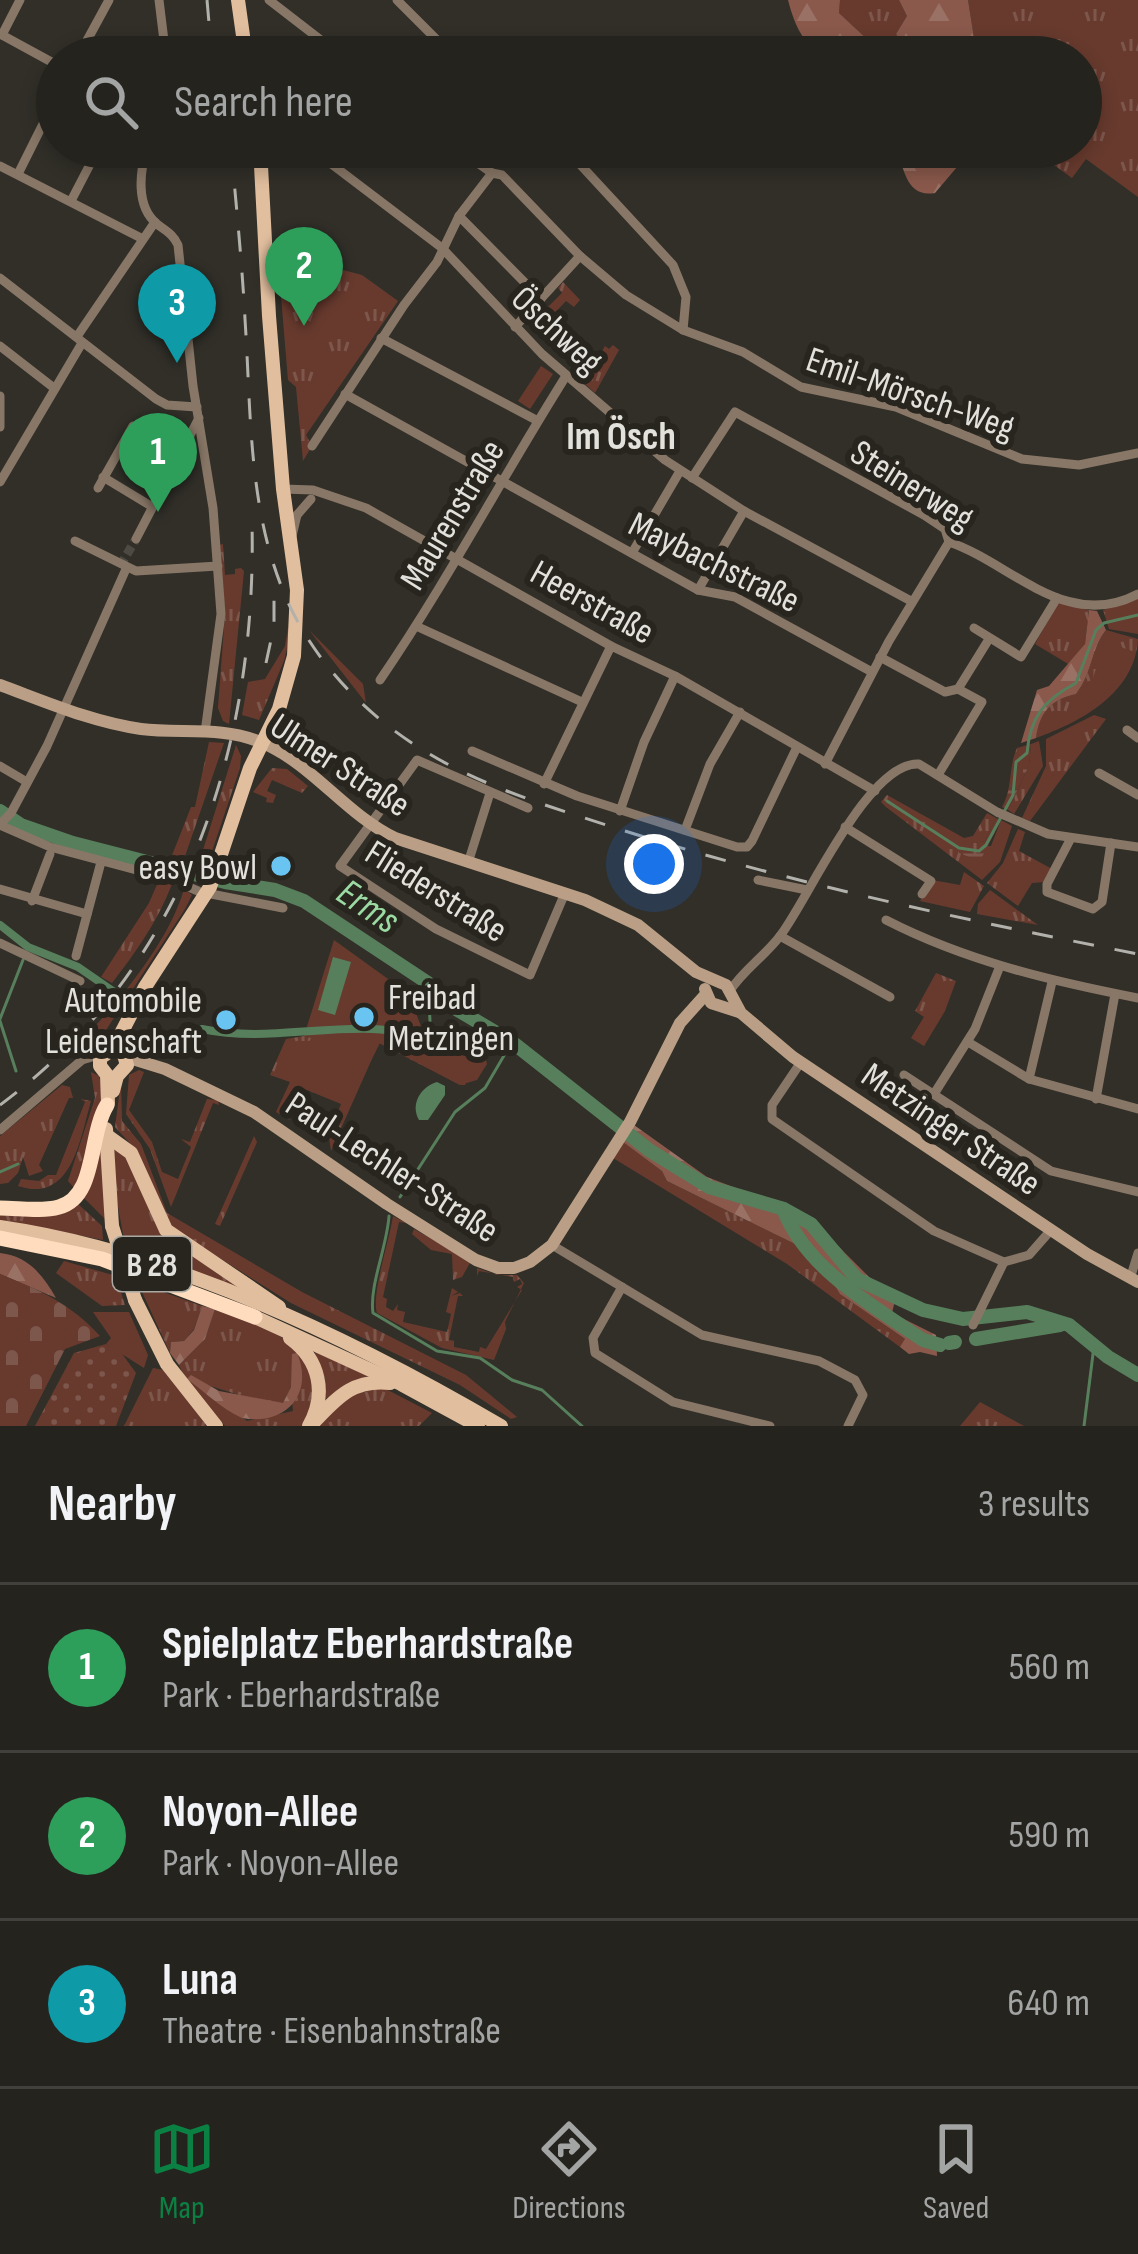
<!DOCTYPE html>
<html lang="en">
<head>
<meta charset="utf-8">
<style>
	body { margin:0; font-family:"Sofia Sans Condensed",sans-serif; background:#312f2b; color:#f1f3f6 }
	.you { position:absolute; left:654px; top:864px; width:42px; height:42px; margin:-30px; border:9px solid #fff; border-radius:50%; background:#1a73e8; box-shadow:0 0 0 18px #1a73e833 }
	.badge { display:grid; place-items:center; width:78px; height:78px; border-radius:50%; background:#0b8043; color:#fff; font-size:39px; font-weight:700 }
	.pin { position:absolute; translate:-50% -99px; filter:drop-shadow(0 3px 6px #0008) }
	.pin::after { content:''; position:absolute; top:63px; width:42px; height:36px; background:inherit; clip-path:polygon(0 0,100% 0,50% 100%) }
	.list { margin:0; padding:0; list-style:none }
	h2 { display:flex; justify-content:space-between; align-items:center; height:156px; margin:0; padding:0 48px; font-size:51px }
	h2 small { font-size:39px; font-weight:400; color:#a3a4a4 }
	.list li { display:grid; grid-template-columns:78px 1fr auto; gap:36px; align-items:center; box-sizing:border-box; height:168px; padding:0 48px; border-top:3px solid #42403c }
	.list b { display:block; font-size:45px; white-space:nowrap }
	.list p { margin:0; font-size:39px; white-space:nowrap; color:#a3a4a4 }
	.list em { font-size:39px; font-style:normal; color:#a3a4a4 }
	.icon { flex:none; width:66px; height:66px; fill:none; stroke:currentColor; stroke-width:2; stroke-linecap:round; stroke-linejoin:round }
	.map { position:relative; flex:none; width:1138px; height:1426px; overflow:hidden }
	.search { position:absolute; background:#25231e; box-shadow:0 6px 18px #0003; left:36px; right:36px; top:36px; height:132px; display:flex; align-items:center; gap:30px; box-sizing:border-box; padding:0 42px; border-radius:66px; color:#a3a4a4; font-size:45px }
	.sheet { height:660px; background:#25231e }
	nav { display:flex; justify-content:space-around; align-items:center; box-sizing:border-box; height:168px; border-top:3px solid #42403c; background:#25231e; font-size:33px; color:#a3a4a4 }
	nav a { display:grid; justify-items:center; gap:6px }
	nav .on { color:#0b8043 }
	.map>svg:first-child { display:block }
</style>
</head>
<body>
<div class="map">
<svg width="1138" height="1426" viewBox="0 0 1138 1426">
	<defs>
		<pattern id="grass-tufts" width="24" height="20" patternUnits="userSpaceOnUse" patternTransform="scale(3)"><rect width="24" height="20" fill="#683a2e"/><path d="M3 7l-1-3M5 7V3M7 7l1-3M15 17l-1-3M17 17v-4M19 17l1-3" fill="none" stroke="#7d564c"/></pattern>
		<pattern id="forest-firs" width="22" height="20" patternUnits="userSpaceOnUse" patternTransform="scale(3)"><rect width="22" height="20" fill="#8a594c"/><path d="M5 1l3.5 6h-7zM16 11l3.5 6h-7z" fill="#9a7165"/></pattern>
		<pattern id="wetland-marsh" width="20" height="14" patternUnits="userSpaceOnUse" patternTransform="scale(3)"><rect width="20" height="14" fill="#683a2e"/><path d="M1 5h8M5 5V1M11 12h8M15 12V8" fill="none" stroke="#7d564c"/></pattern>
		<pattern id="cemetery-stones" width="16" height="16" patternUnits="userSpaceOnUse" patternTransform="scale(3)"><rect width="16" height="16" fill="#683a2e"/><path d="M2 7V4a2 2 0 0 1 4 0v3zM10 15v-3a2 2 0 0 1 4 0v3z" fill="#7d564c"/></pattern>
		<pattern id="garden-dots" width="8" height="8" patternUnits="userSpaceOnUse" patternTransform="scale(3)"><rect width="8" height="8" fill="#683a2e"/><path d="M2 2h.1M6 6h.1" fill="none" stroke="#7d564c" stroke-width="1.8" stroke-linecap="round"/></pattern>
	</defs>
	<rect width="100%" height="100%" fill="#312f28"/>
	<g fill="url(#grass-tufts)" fill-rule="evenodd">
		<path d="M840 0H899L907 16 896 34 910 57H877L869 41 839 13Z"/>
		<path d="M968 0H1138V197L1086 159 1072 178 1029 147H1081V57H977Z"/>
		<path d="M343 270 362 275 398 301 306 435 312 446 303 461 296 387 288 380 281 296 285 295 286 301 316 298 317 286 325 285Z"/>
		<path d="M563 282 580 300 574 307 566 301 542 326 536 319 562 293 558 288Z"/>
		<path d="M613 345 619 350 595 393 584 383 605 346 609 349Z"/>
		<path d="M541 366 553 374 530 409 518 401Z"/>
		<path d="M223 544 225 575 235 574V569L241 568 244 571 229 724 223 721 218 708 225 614 219 545Z"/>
		<path d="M1138 598V634L1109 629 1103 610Z"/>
		<path d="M1058 602 1089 610 1085 644 1070 665 1035 644Z"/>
		<path d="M288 628H292L284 661 259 720 242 715 248 682 265 679 285 646Z"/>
		<path d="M309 630 363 684 366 703Z"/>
		<path d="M1106 630 1138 639C1135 693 1081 722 1036 738 1040 712 1050 700 1076 694 1093 672 1091 648 1106 630Z"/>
		<path d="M1094 715 1106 719 1030 821 1022 818 1046 766V739Z"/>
		<path d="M1039 741 1043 766 1014 814 1008 810 1029 766 1031 744Z"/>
		<path d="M209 742 224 743 183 862 171 858 191 807H195Z"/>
		<path d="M236 745 241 756 240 768 206 869 198 866Z"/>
		<path d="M272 768 287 769 308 786 302 793 272 780 267 791 276 795 273 803 266 802 267 798 253 792Z"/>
		<path d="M887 795 964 838 973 836 987 813 996 818 985 841 960 846H991L1001 820 1012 826 1000 862 982 880 886 807 881 802Z"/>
		<path d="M1018 829 1025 832 1019 851 1052 869 1044 882 1032 883 1018 906 987 883 1003 863Z"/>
		<path d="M964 872 984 886 970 912 920 901 932 880 960 885Z"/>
		<path d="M159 880 172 884C158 921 136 952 112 983L101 977 149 903Z"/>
		<path d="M184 889 192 895 185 909 106 1030 83 1048 80 1042C118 1003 169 942 184 889Z"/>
		<path d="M990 890 1038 925 977 914 978 904Z"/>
		<path d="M936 973 956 981 945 1011 924 1046 911 1038 924 1017 915 1011Z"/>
		<path d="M304 1036 312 1037 483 1046 465 1085H460L379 1043 331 1151 329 1137 334 1138 341 1122 336 1117 341 1104 307 1090 304 1097 298 1095 288 1115 290 1120 276 1112 290 1082 270 1075 286 1039Z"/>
		<path d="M139 1070 144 1072 129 1110 152 1142 162 1172 178 1179 191 1147 181 1139 190 1142 207 1099 218 1100 219 1105 213 1103 171 1207 150 1149 126 1114 129 1075Z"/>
		<path d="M91 1072 99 1076 103 1091 77 1191 68 1181 95 1098Z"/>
		<path d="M121 1081 122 1121 141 1144 167 1213 302 1292 466 1375 517 1417 511 1419 460 1385 291 1303 172 1228 136 1150 115 1127Z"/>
		<path d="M62 1085 70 1087 73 1098H69L39 1165 43 1171 29 1176 23 1157 18 1173 8 1183 0 1184V1136Z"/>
		<path d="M81 1099 91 1101C80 1139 72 1204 18 1186L21 1179 39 1181 48 1175H56L85 1102Z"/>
		<path d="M254 1136 257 1142 220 1226 215 1224Z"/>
		<path d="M101 1139 107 1221 83 1197Z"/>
		<path d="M623 1142 662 1171 667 1181 795 1244 828 1275 840 1294 906 1340 900 1347 787 1264 613 1158Z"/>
		<path d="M112 1146 128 1155 154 1220 253 1295 125 1245 112 1173Z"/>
		<path d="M77 1203 102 1226 103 1240 0 1220V1212Z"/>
		<path d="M393 1216 406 1223 399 1222 383 1297 387 1299 386 1307 393 1311 398 1304 397 1310 405 1312 403 1322 447 1332 451 1314 446 1312 452 1288 458 1292 451 1296 460 1293 463 1296H458L449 1340 454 1341V1347L479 1352 480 1347 486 1349 522 1290 517 1287 522 1284 520 1279 514 1282 513 1277 479 1271 477 1276V1268L497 1275H517L524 1283 505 1322 506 1329 494 1360 442 1348 377 1313C371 1295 390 1238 393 1216Z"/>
		<path d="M414 1229 471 1261 462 1277 453 1280 452 1254 431 1250 412 1234Z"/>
		<path d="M64 1261 116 1276 125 1305 102 1306 56 1273Z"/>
		<path d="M138 1283 202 1306 194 1329 184 1341 171 1342 170 1353Z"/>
		<path d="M215 1309C278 1334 335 1344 304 1426H225L187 1383 179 1365 205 1339ZM188 1379 258 1401 283 1404 291 1387 293 1411 247 1421Z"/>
		<path d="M93 1312H129L148 1355 144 1368 106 1344 111 1338Z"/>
		<path d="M316 1351 367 1375 366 1378 325 1399V1378L314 1355Z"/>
		<path d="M153 1368 164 1370 207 1426H124Z"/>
		<path d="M380 1386 432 1413 419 1426H318L343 1397Z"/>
		<path d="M980 1402 1024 1426H960Z"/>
	</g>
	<g fill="url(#forest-firs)">
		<path d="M788 0H840L839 13 869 41 877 57C824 57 803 58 788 0Z"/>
		<path d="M899 0H968L977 57H910L896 34 907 16Z"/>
		<path d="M896 147H974L935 193C906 198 904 168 896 147Z"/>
		<path d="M1089 610 1097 611 1106 630C1091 648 1093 672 1076 694 1050 700 1040 712 1036 738L1021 743 1037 690 1049 686 1085 644Z"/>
		<path d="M634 1125 707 1177 807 1215 878 1286 896 1296 892 1313 936 1335 937 1356 920 1352 909 1354 900 1347 905 1339 840 1294 828 1275 795 1244 667 1181 662 1171 623 1142Z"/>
		<path d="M0 1253C28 1256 43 1275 56 1298L0 1274Z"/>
		<path d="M202 1306 215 1309 205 1339 179 1365 170 1353 171 1342 184 1341 194 1330Z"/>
		<path d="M297 1353C314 1393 287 1426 242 1418 222 1409 205 1392 187 1379L191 1375 219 1391 283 1403 291 1387 292 1354Z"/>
	</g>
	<g fill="url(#wetland-marsh)">
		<path d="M1031 744 1029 766 1008 810 1002 807C1013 788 1008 768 1017 748Z"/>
		<path d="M996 818 1001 820 980 861 959 853 960 845 985 841Z"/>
	</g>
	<path fill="url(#cemetery-stones)" d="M0 1274C40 1290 71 1304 100 1336L65 1349 26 1426H0Z"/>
	<path fill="url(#garden-dots)" d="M106 1344 120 1351 136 1373 116 1426H35L74 1353Z"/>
	<g fill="#683a2e">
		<path d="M1104 641 1132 651 1112 690 1092 682Z"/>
		<path d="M334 940 402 989 400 993 413 1005 425 1037 483 1046 487 1064 477 1080 460 1085 380 1043 352 1098 291 1081 311 1038 304 1036Z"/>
	</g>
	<g fill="#577f5c">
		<path d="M333 957 351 962 335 1015 318 1010Z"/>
		<path d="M437 1082 445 1086V1095L428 1120H419C410 1105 420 1087 437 1082Z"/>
	</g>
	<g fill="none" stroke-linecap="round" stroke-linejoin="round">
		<g stroke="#577f5c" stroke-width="3">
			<path d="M887 801 959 848 979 851 986 845 1013 795 1016 762 1027 753C1030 717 1044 700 1076 683L1096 630 1104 623 1138 615"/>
			<path d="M428 983 430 1021"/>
			<path d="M0 1019 23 960"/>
			<path d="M0 1021 16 1071"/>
			<path d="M0 1172 18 1164"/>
			<path d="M400 1197 455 1112 485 1088 512 1042"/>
			<path d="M389 1216C387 1247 369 1286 373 1313L437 1351 480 1358 512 1380 542 1390 582 1426"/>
			<path d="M1084 1426 1094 1346"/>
		</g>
		<g stroke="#577f5c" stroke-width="8">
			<path d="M0 925 28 947 78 967 123 998 155 1012"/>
			<path d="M202 1029C258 1041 316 1027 372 1029 416 1031 461 1044 504 1037"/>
		</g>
		<g stroke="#577f5c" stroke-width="14">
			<path d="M0 811 21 825 73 843 225 882 275 890 304 901 428 983 451 1006 512 1042 649 1150 709 1187 784 1209 811 1224 857 1279 923 1310 963 1319 1027 1312 1069 1325 1108 1357 1138 1375"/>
			<path d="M784 1211C807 1269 873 1306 923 1340L940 1345"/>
			<path d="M976 1339 1060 1325"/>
			<path d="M949 1343 955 1342"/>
		</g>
		<path stroke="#4c4a43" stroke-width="9" stroke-dasharray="9 4.5" stroke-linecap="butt" d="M120 566 136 539"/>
		<g stroke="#887767" stroke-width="9">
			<path d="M159 0 166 57"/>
			<path d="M269 0 326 44 327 57"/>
			<path d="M397 0 454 57"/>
			<path d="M0 34 57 65"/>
			<path d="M2 35 20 0"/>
			<path d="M78 57 109 0"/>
			<path d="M147 57 165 47"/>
			<path d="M147 147C140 171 135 206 157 224 167 232 173 234 178 245L193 386 213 508 221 614 205 732"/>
			<path d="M309 147 442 248 542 354 665 460 744 511 911 601"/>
			<path d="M455 147 492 173 502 175 580 256 626 295 683 330 743 352 801 387 896 407 1022 459 1079 465 1138 453"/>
			<path d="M564 147 673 265 686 297 683 330"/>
			<path d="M0 166 141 238"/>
			<path d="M18 174 57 96"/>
			<path d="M71 201 99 147"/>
			<path d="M459 216 541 299"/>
			<path d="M0 278 156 399 167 405 197 407"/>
			<path d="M515 327 580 256"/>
			<path d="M78 335 155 222"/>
			<path d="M381 338 538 421"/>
			<path d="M0 346 54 388"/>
			<path d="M345 394 698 590 735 597 872 672"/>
			<path d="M0 396V427"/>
			<path d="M312 446 404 305 437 262 459 216 492 173"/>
			<path d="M103 477 151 506"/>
			<path d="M692 478 735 412 924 515 945 529 949 542C1011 563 1066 632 1138 594"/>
			<path d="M0 482 82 343"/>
			<path d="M98 488 133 426"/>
			<path d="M283 489 313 490 366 508 611 646 675 676 875 791"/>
			<path d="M292 536 297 515 311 499"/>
			<path d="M136 539 199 418"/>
			<path d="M75 541 136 571 218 566"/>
			<path d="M632 553 680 471"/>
			<path d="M698 590 744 511"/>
			<path d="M416 626 582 702"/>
			<path d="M974 628 1021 657 1057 598"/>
			<path d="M880 657 945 692 958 689 982 702 938 775"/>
			<path d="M380 680C447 582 503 476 566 376"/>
			<path d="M958 689 989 639"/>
			<path d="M1127 730 1138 738"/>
			<path d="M472 751 577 796 737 847H747L752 841 797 747"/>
			<path d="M825 764 889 641 949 542"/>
			<path d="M0 766 27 782"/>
			<path d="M1099 773 1138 795"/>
			<path d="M544 784 611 646"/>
			<path d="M528 808 417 760 340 866 436 929 530 975 565 893"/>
			<path d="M620 811 644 742 675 676"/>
			<path d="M0 824 11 813 47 746 126 569"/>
			<path d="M0 825 50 847 174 880"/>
			<path d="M845 827 931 881 922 894"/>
			<path d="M685 830 710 764 740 712"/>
			<path d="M1070 840 1047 884V892L1093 909 1102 902 1111 843"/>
			<path d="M468 863 490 793"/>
			<path d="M758 880 807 890"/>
			<path d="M184 885 198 891"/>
			<path d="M0 889 87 914"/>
			<path d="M206 893 283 908"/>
			<path d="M32 901 50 854"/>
			<path d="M886 920C966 961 1051 981 1138 998"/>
			<path d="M780 936 890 997"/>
			<path d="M0 943 80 981"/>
			<path d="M76 956 101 862"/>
			<path d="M729 992C743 970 764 957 780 936 808 900 868 761 919 764L997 812 1048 834 1138 847"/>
			<path d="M968 1042 1029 1079 1138 1109"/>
			<path d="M801 1062 772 1105V1119L934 1231 1004 1262 1029 1255 1051 1230"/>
			<path d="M904 1075 1051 1171 1138 1192"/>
			<path d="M1029 1079 1052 982"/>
			<path d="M934 1094 975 1029 1000 966"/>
			<path d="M1096 1099 1115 994"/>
			<path d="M0 1130 82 1060 102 1054"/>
			<path d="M552 1245 702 1335 819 1361 855 1380 863 1395 848 1426"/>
			<path d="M1130 1279 1138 1253"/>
			<path d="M622 1287 593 1338 595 1353 673 1402 770 1426"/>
			<path d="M973 1325 1004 1262"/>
		</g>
		<g stroke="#ba9f86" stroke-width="12">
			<path d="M0 685C46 702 92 722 141 729 180 734 222 726 260 742 311 762 345 814 395 838L585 900 638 925 696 972 726 985 741 1013 793 1057 1087 1254 1138 1282"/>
			<path d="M705 989 711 1003 739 1012"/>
			<path d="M126 1057 165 1069 254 1112 387 1204 476 1260 498 1268H514L530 1262 552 1245 630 1122 680 1023 706 994"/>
		</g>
		<g stroke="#e1be9e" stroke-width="14">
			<path d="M238 0 246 57"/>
			<path d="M113 1091 117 1076 127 1065 123 1052 126 1036"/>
			<path d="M108 1103 107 1075 100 1066V1058L113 1049 145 987 210 887 250 768 279 709 294 656 297 590 283 489 269 316 260 147"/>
			<path d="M106 1129 112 1226"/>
			<path d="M106 1135 131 1153 166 1230 279 1307"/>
			<path d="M0 1227C173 1252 351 1338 501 1426"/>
			<path d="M135 1300 167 1364 216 1426"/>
			<path d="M255 1317 401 1384 478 1426"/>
			<path d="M290 1338C320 1360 327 1394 309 1426"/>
			<path d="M314 1422C338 1397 353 1379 390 1383"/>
		</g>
		<g stroke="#fedcbd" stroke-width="15">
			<path d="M0 1208C19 1208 41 1212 59 1207 97 1197 88 1136 107 1105"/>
			<path d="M0 1238 102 1259 255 1317"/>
		</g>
		<g stroke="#b2b1ab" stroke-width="3" stroke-dasharray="21 21" stroke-linecap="butt">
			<path d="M207 0 212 57"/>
			<path d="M231 147C236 204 242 262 245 319 251 409 248 503 282 588 308 655 362 713 423 750 484 788 557 809 625 831 794 884 965 920 1138 954"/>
			<path d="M266 663 274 626V586"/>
			<path d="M0 1105C185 969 257 747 252 524"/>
		</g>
		<path stroke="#e1be9e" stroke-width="14" d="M112 1226 135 1300"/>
	</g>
	<g fill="#69c4f1" stroke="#27251e" stroke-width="4.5">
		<circle cx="281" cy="866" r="12"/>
		<circle cx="364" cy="1017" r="12"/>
		<circle cx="226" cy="1020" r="12"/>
	</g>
	<g text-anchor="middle" stroke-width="12" stroke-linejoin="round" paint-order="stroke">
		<rect fill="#27251e" stroke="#aaa9a3" stroke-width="3" x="113" y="1237" width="78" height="54" rx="9"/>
		<g font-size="33" font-weight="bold" fill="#e2e1dc">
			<text x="152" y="1276">B 28</text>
		</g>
		<g font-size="36" fill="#e2e1dc" stroke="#27251e">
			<text transform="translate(558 329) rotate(43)" y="13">Öschweg</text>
			<text transform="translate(911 392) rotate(19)" y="13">Emil-Mörsch-Weg</text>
			<text transform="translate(913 484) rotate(32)" y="13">Steinerweg</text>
			<text transform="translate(451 514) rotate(-59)" y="13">Maurenstraße</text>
			<text transform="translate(715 561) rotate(26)" y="13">Maybachstraße</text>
			<text transform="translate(593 601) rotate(29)" y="13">Heerstraße</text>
			<text transform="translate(341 764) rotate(33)" y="13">Ulmer Straße</text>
			<text transform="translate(437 890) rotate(32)" y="13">Fliederstraße</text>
			<text transform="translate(952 1128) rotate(34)" y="13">Metzinger Straße</text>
			<text transform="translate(393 1166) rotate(33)" y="13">Paul-Lechler-Straße</text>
		</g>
		<g font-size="36" fill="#e2e1dc" stroke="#27251e" text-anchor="end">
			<text x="257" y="879">easy Bowl</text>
			<text x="388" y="1009" text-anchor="start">Freibad<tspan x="388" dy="41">Metzingen</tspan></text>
			<text x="202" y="1012">Automobile<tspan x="202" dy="41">Leidenschaft</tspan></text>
		</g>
		<g font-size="39" font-weight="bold" fill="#e2e1dc" stroke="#27251e">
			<text x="621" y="449">Im Ösch</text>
		</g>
		<g font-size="39" font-style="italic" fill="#9cdaa3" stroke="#27251e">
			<text transform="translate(369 905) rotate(34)" y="14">Erms</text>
		</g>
	</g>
</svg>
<div class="you"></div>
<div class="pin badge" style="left:158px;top:512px;background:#2e9e5b">1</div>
<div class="pin badge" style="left:304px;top:326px;background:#2e9e5b">2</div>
<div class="pin badge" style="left:177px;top:363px;background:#0f9aa8">3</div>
<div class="search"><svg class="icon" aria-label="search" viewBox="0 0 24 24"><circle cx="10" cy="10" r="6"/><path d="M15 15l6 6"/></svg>Search here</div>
</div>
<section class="sheet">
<h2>Nearby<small>3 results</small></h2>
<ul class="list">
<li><span class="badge" style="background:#2e9e5b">1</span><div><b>Spielplatz Eberhardstraße</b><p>Park · Eberhardstraße</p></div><em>560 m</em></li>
<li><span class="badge" style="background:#2e9e5b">2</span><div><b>Noyon-Allee</b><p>Park · Noyon-Allee</p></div><em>590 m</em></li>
<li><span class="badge" style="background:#0f9aa8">3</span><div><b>Luna</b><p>Theatre · Eisenbahnstraße</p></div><em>640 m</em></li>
</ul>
</section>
<nav>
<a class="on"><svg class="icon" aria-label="map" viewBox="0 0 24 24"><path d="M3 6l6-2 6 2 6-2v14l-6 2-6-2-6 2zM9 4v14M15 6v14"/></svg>Map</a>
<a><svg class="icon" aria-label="directions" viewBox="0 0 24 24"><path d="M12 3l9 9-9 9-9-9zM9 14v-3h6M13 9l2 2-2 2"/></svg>Directions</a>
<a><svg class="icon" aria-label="saved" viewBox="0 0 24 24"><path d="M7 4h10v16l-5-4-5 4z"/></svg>Saved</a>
</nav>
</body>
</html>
